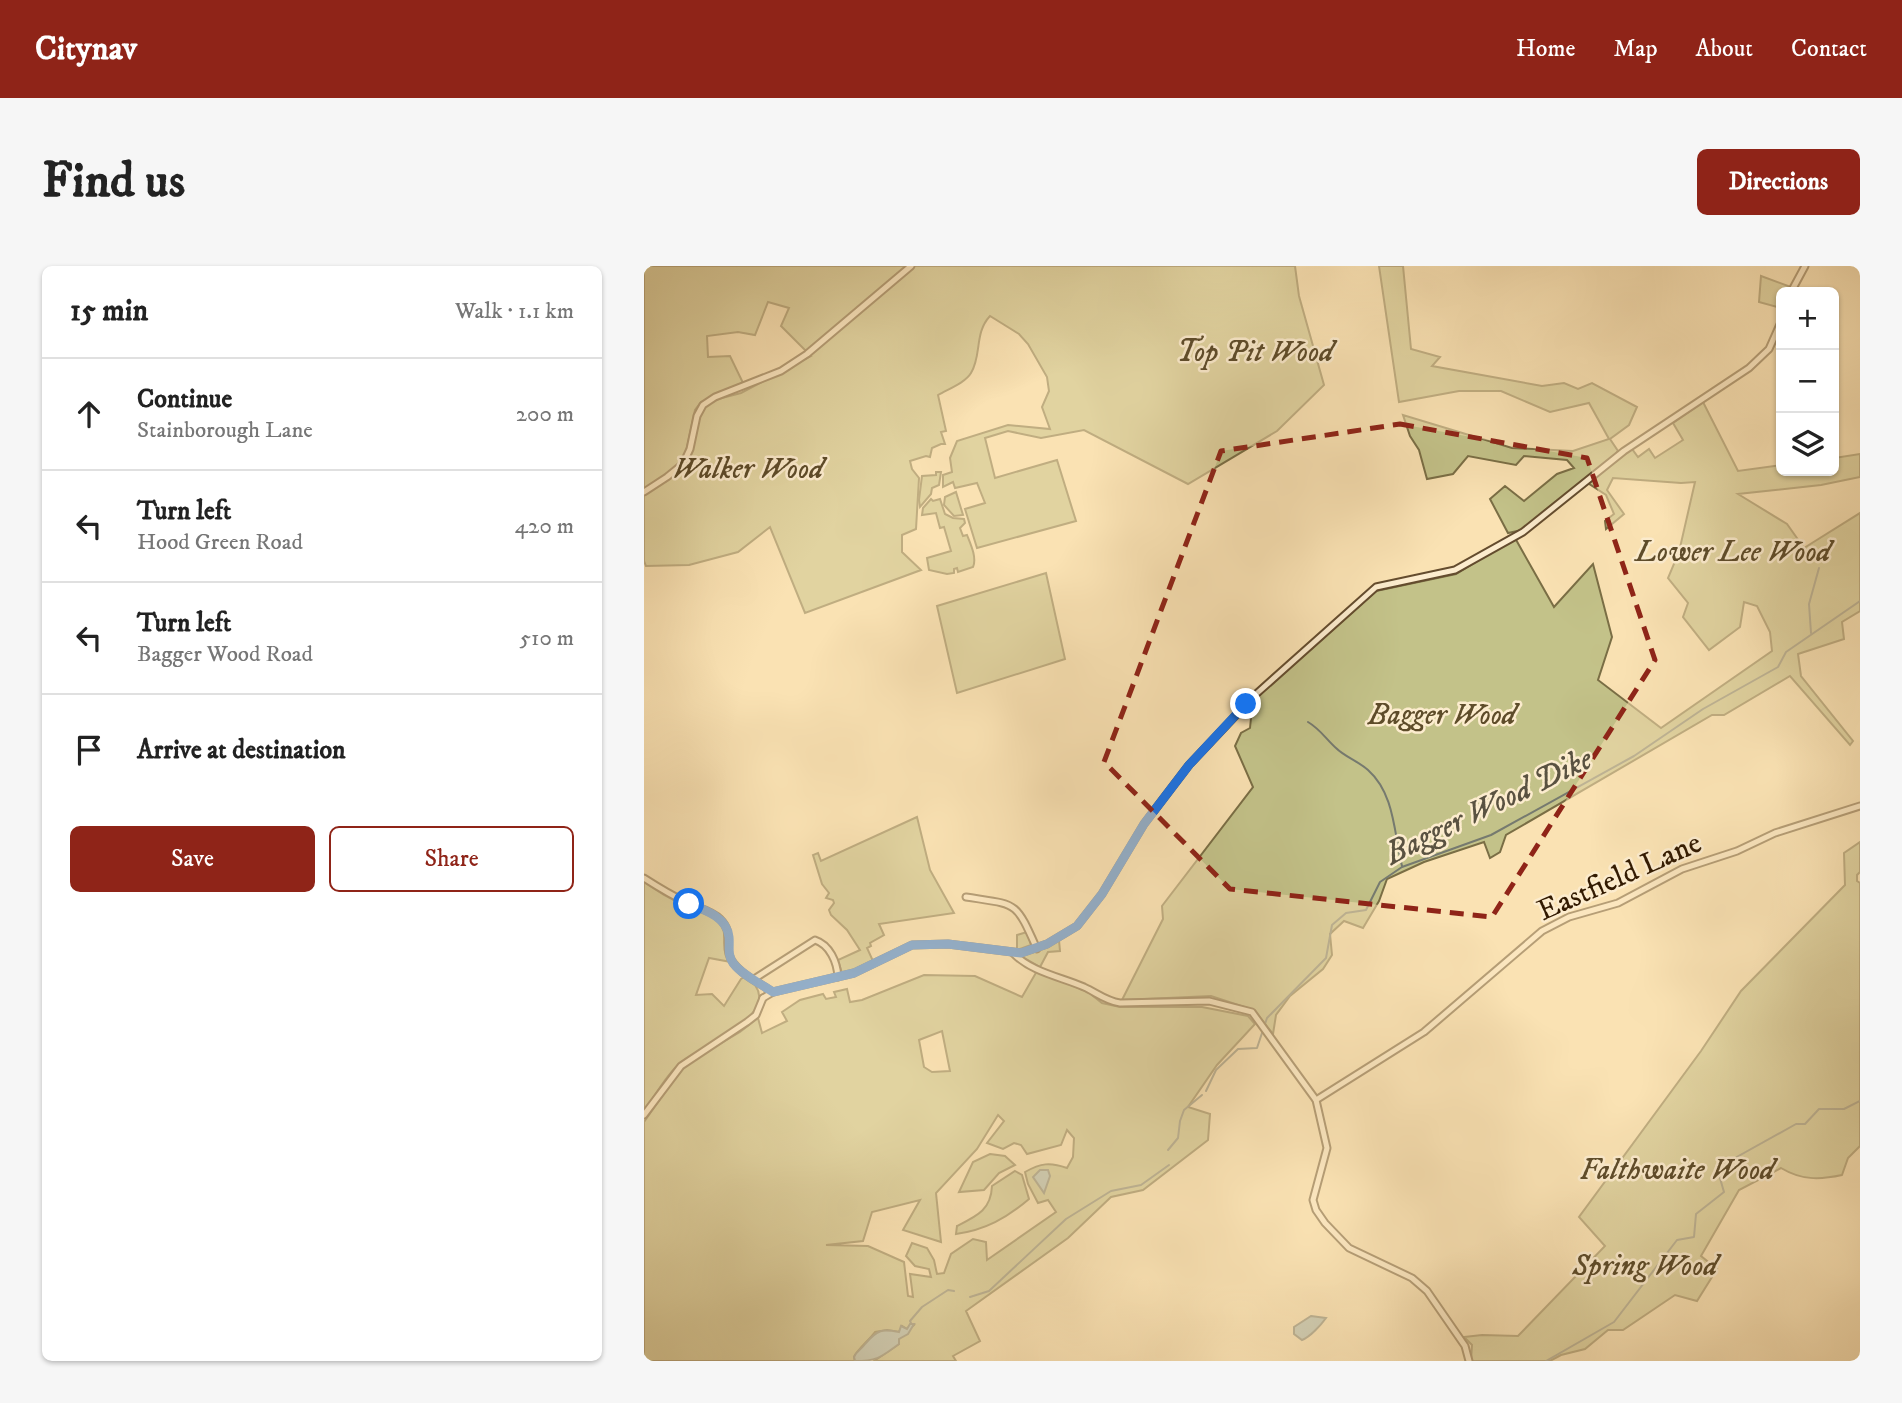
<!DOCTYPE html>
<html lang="en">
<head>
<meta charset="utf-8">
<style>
	body { margin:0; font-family:"IM FELL DW Pica",serif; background:#f6f6f6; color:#222 }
	.controls { position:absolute; right:21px; top:21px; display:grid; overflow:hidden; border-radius:10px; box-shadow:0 2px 5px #0004 }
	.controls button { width:63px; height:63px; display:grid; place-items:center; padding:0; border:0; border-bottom:2px solid #e0e0e0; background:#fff; color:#222; font:35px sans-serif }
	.stop { position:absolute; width:21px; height:21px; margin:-16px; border:5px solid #1a73e8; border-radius:50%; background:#fff }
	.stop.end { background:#1a73e8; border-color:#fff; box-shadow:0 2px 7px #0008 }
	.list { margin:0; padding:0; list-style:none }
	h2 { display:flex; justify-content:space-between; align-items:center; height:91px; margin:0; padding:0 28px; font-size:30px }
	h2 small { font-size:23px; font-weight:400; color:#767676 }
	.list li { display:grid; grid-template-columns:46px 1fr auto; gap:21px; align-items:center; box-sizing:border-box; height:112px; padding:0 28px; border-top:2px solid #e0e0e0 }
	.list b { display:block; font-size:26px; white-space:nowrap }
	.list p { margin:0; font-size:23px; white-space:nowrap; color:#767676 }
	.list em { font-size:23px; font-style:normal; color:#767676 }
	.actions { display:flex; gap:14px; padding:21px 28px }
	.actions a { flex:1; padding:16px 0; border:2px solid #8f2418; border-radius:10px; text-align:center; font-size:24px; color:#8f2418 }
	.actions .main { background:#8f2418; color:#fff }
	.icon { flex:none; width:38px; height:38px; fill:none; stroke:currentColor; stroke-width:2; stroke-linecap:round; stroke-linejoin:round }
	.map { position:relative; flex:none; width:1216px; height:1095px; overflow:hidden; border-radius:10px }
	header { display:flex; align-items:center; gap:42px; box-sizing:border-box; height:98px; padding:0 35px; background:#8f2418; color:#fff }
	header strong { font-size:33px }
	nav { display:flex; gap:38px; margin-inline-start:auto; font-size:24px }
	.intro { display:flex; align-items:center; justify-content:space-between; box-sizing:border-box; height:168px; padding:0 42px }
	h1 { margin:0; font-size:49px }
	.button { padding:18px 32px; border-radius:10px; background:#8f2418; color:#fff; font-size:24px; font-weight:700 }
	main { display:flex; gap:42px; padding:0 42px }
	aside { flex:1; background:#fff; border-radius:10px; box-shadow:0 2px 5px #0004 }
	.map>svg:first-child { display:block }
</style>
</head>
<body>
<header>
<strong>Citynav</strong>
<nav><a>Home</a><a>Map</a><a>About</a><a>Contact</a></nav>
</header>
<div class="intro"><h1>Find us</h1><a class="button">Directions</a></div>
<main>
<aside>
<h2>15 min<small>Walk · 1.1 km</small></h2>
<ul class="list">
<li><svg class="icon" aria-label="ahead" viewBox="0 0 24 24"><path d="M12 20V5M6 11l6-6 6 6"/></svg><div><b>Continue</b><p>Stainborough Lane</p></div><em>200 m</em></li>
<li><svg class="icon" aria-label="left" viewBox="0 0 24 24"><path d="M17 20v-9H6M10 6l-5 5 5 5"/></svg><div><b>Turn left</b><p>Hood Green Road</p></div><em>420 m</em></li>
<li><svg class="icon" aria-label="left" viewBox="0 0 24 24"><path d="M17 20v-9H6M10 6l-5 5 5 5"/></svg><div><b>Turn left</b><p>Bagger Wood Road</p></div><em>510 m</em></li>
<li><svg class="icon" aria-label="arrive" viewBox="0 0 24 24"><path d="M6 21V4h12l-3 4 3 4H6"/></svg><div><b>Arrive at destination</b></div></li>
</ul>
<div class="actions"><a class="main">Save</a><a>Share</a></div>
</aside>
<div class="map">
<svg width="1216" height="1095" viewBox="0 0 1216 1095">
	<rect width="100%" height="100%" fill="#fae2b3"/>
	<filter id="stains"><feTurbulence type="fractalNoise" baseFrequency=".00286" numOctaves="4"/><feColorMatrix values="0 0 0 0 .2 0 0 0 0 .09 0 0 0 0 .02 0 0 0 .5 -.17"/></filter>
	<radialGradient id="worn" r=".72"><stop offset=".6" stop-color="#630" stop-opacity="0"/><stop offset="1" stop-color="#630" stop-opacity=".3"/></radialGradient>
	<g fill="#c3c289" stroke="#7a6e45" stroke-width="2" fill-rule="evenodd">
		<path d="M0 0H651L655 30 680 119 633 165 544 218 440 164 397 172 364 165 341 172 351 212 413 194 432 255 333 282 321 243 341 237 333 217 311 222 309 216 299 221V209L308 206 306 192 313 175 364 159 406 163 398 141 405 125 403 111 384 78 375 68 346 50C330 67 338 89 327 107 321 117 304 123 294 129L302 165 297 166 301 178H297L288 182 286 191 282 190 266 195 268 203 275 212 272 263 258 269V286L277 304 161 347 126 261 94 286 45 299 2 300 0 295V228L35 205 43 196 55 152 61 140 74 133 97 127 167 90 137 60 145 42 124 36 111 69 94 66 63 70 64 91 86 90 100 119 57 136 51 144 41 190 34 199 0 224Z"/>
		<path d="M735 0H759L767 83 796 91 788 100 898 120 920 117 934 123 948 117 993 141 985 159 966 173 974 185 968 192 971 196 988 183 994 191 1005 183 1011 192 1039 174 1029 157 1059 136 1094 205 1137 199V205H1190V192L1216 188V211L1177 219 1094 228 1143 258 1160 282 1216 247V345L1198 356 1200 373 1154 388 1157 410 1209 475 1206 479 1146 410 1080 449H1068L862 569 856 586 846 592 840 576 780 596 743 613 735 635 719 662 700 655 686 668 688 689 679 703 646 730 632 749 629 768 610 744 567 730 478 734 519 653 518 640 609 521 591 480 597 467 606 462 607 452 598 449 613 431 732 325 812 308 871 272 910 341 949 298 968 371 954 414 1017 462 1128 385 1126 366 1113 340 1100 336 1096 361 1065 384 1039 351 1044 337 1024 312 1035 286 1051 216 1037 217 969 212 963 224 980 248 962 263 961 255 970 248 962 229 939 214 878 264 864 267 846 233 861 220 880 235 913 208 930 202 923 194 880 190 872 199 824 190 809 208 783 213 775 184 766 170 759 149 868 182 929 185 965 173 945 137 906 146 857 125H815L755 136Z"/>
		<path d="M1117 10 1147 21 1145 26H1137V42L1115 36Z"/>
		<path d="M292 206H297L295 219 288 222 287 228 276 241 275 234 278 210 292 209Z"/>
		<path d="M312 226 319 249 310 250 300 239 301 231Z"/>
		<path d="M287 233 289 235 296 233 301 248 309 252 320 253 321 257 316 262 319 270 323 269C327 279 333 292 329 301L314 306 313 302 310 303V307L303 308 285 304 283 292 307 285 300 261 296 262 292 247 278 249 279 242Z"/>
		<path d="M402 307 421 393 313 427 293 340Z"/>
		<path d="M273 551 286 604 310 647 235 658 240 669 226 677 227 680 223 682 229 695 208 705 198 707 194 694 216 684 203 664 187 649 185 644 190 637 189 634 182 632 185 627 178 618 169 589 174 587 177 595Z"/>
		<path d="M1216 576V606L1213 609V615L1216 617V880L1204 892 1198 909C1175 914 1157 914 1137 902L1095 924 1057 990 1073 1003 1053 1035 1031 1029 979 1064H964L941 1083 917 1089 906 1095H827L828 1079 820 1071 838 1069 874 1070 961 980 935 951 1057 785 1097 725 1201 619 1200 587Z"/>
		<path d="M0 616 20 629 43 641 70 651 75 656 80 663 82 689 87 696 65 692 52 729 68 728 80 740 97 713 102 710C149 746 57 779 36 797 22 809 11 830 0 845Z"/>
		<path d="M383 666 387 679 373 684V669Z"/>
		<path d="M415 674 416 685 404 686 396 701 377 690 405 680Z"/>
		<path d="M393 705 444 726 458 737 476 741H558L604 750 611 758 573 799 544 841 566 848 564 874 499 924 467 931 424 972 322 1045 336 1075 309 1090 312 1095H230L255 1078V1073L270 1059 267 1058 263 1063 258 1060 255 1066 243 1064 231 1066C225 1074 213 1084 210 1091L211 1095H0V856L35 806 52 792 96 766 114 752 118 767 143 755 138 746 156 734 179 728 182 733 192 731 190 726 203 723 206 736 218 734 280 709 331 710 378 731ZM298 765 306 805 288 806 280 801 275 774ZM354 849 360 855 343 877 359 883 370 877 377 879 383 888 417 879 423 864 430 872 429 891 423 902C406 896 397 897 381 906L384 918 394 937 404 934 412 946 343 994 342 976 329 973 307 988 300 1007 293 1008 290 994 283 982 268 977 262 990 271 1000 285 1003 287 1011 266 1008 269 1031 264 1030 260 996 224 980 182 979 219 975 228 946 276 934 259 964 297 976 292 927 333 883Z"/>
		<path d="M346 888 361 890 371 899 355 907 340 924 315 926 329 896Z"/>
		<path d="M371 905 378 909 385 933C363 952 341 964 312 968L313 960C333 950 347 944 348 920Z"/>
	</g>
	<g fill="#a4bab8" stroke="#767a6f" stroke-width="2">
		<path d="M396 904H404L406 910 400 927 389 911Z"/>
		<path d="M667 1050 682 1052C677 1059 666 1071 658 1074L650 1068V1061Z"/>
		<path d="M266 1058H270L264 1068 255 1073V1078C237 1091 234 1095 211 1095L210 1091C213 1084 217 1084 221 1078 234 1063 238 1063 255 1066L257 1060 263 1063Z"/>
	</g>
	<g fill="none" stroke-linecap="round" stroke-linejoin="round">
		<g stroke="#767a6f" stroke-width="2">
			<path d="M1167 367 1165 338 1175 302"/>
			<path d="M664 456C676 463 682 473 692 482 701 491 714 495 724 504 751 528 750 568 758 600"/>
			<path d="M621 758 623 752 682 692 688 659 702 647 722 644 736 616 758 601 847 569 990 490 1059 443 1134 401 1142 386 1216 335"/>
			<path d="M562 825 572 804 594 783 613 782 619 764"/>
			<path d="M524 884 534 872 536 855 540 844 558 829"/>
			<path d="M326 1031 345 1025 422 953 467 925 497 919 525 899"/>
			<path d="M267 1057 266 1055 278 1041 304 1024 310 1025"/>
			<path d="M902 1095 970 1056 1033 974 1050 971 1052 948 1080 926 1073 902 1152 858H1161L1175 843H1200L1216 835"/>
		</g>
		<g stroke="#644c2e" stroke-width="9">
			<g id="minor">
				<path d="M1147 26 1161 0"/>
				<path d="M0 226 23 211 39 198 46 183 53 150 59 139 71 131 137 105 163 88 267 0"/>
				<path d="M0 612C14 621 27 629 42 636 53 642 67 644 76 653 89 666 81 674 85 688 89 705 116 717 129 726"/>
				<path d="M322 631C374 639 371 634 393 683"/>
				<path d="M369 687C387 706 417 711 440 721 453 727 462 735 476 737L565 735 608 746 672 834 683 882 669 934 672 944 681 957 705 982 768 1012 783 1025 821 1080 825 1095"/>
				<path d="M110 713 171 674C186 679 193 696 194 711"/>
				<path d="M119 732 129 726 210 707 268 679 304 678 377 687 403 678 433 660 458 628 500 558 545 499 611 429 732 321 811 304 879 266 980 185 1105 102 1125 83 1137 56"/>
				<path d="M672 834 780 766 898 665 925 651 974 637 1038 603 1093 585 1131 567 1216 540"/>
				<path d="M0 849 37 800 103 756 112 749 119 732"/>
			</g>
		</g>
		<use href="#minor" stroke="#fcecce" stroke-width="5"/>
	</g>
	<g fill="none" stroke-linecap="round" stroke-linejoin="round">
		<path stroke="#1a73e8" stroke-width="9" d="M45 638C61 644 83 651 85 671 86 681 83 688 89 697 98 709 117 718 129 726L210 707 268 679 304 678 377 687 403 678 433 660 458 628 500 558 545 499 602 438"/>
	</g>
	<path d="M0 0H1216V1095H0ZM756 158 943 192 1011 394 848 651 586 623 460 496 577 185Z" fill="#fae2b3" fill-opacity=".55" fill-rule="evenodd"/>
	<path fill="none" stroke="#8f2418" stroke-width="5" stroke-dasharray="14 9" stroke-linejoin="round" d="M756 158 943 192 1011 394 848 651 586 623 460 496 577 185Z"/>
	<g text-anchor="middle" stroke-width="5" stroke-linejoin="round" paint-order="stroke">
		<g font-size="30" font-style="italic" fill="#5e4c2a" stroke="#fcecce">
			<text x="611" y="95">Top Pit Wood</text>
			<text x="104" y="212">Walker Wood</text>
			<text x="1089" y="295">Lower Lee Wood</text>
			<text x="798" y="458">Bagger Wood</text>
			<text x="1033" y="913">Falthwaite Wood</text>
			<text x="1001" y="1009">Spring Wood</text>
		</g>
		<g font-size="30" fill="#321a01" stroke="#fcecce">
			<text transform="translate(975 610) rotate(-24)" y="10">Eastfield Lane</text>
		</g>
		<g font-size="32" font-style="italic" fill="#5a5241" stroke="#fcecce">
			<text transform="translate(844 539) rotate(-26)" y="11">Bagger Wood Dike</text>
		</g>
	</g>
	<rect width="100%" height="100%" filter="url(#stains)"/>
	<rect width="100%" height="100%" fill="url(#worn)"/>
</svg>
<div class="controls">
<button>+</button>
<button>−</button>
<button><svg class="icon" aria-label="layers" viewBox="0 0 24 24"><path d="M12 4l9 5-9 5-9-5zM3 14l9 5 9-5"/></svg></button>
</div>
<div class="stop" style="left:45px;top:638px"></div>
<div class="stop end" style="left:602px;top:438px"></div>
</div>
</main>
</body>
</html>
